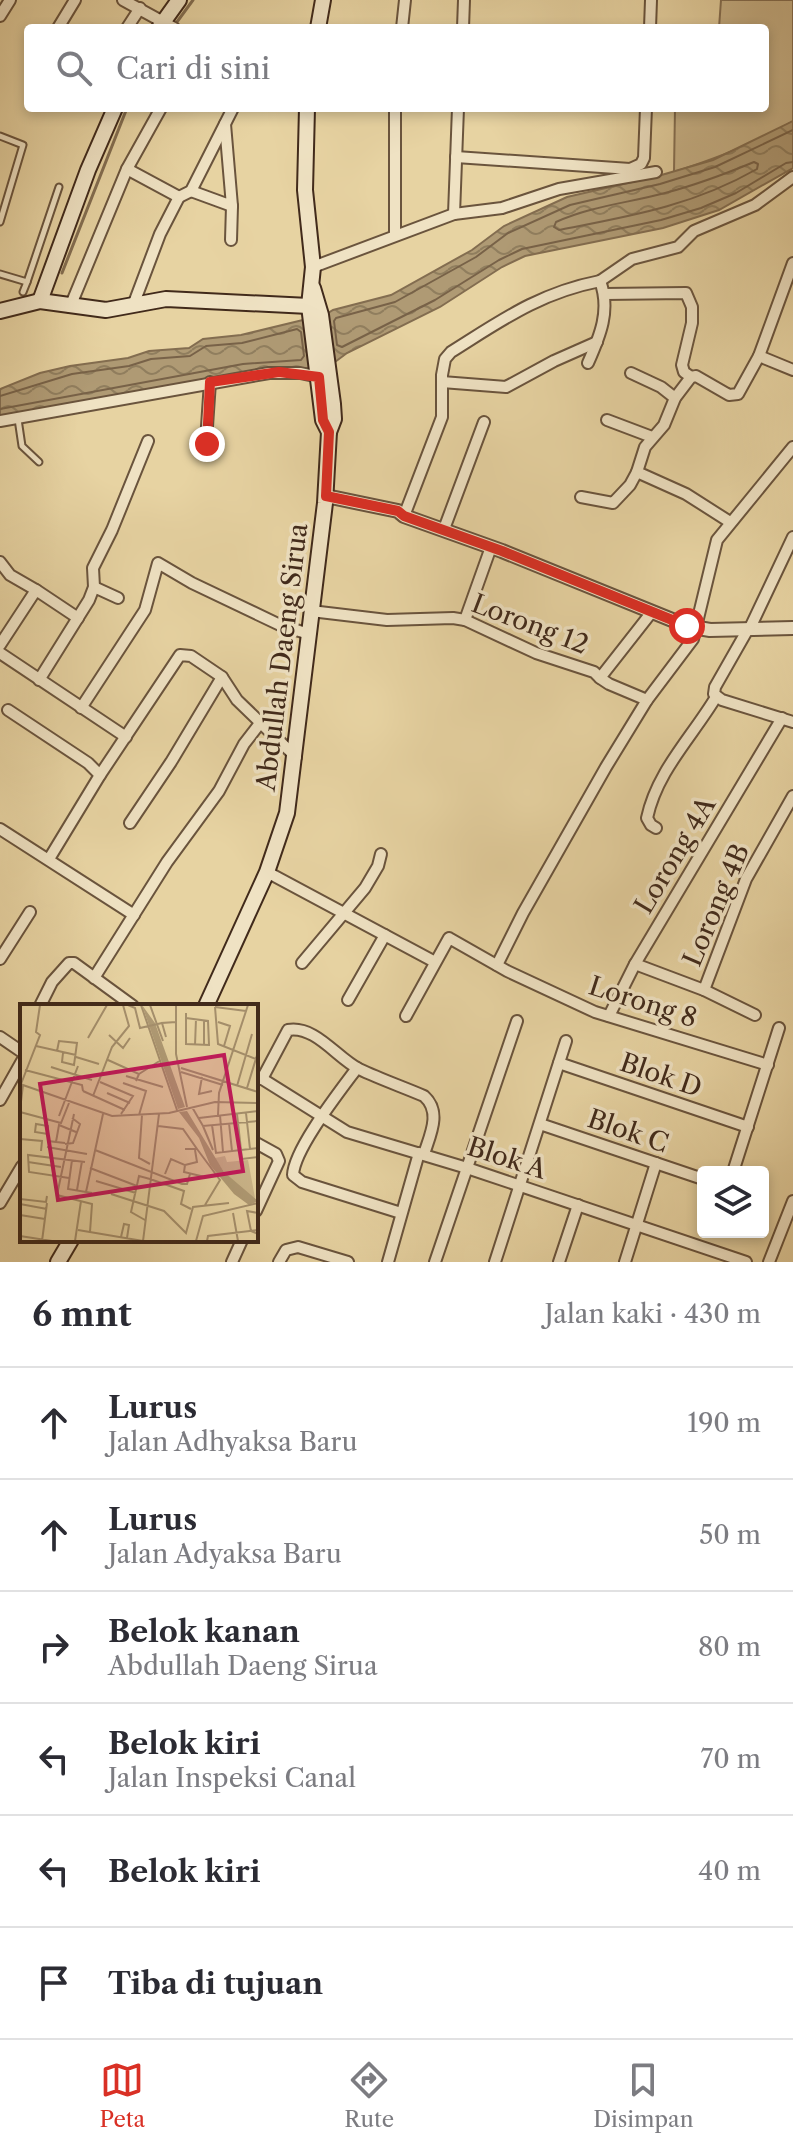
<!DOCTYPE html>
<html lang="id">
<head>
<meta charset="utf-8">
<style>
	body { margin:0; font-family:"Libre Caslon Text",serif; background:#f7f7f7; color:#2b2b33 }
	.controls { position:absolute; right:24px; bottom:24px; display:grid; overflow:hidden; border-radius:8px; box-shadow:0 4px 12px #0003 }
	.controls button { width:72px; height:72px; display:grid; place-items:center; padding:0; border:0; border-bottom:2px solid #e1e1e2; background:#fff; color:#2b2b33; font:40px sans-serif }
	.stop { position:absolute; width:24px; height:24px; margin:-18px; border:6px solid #d93025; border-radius:50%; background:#fff }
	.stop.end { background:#d93025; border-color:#fff; box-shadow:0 2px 8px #0008 }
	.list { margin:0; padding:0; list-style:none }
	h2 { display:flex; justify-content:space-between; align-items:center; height:104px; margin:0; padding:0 32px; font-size:34px }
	h2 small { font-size:26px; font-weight:400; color:#7c7c81 }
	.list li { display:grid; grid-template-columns:52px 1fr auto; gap:24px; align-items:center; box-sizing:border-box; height:112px; padding:0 32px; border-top:2px solid #e1e1e2 }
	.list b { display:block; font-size:30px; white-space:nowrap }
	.list p { margin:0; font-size:26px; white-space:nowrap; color:#7c7c81 }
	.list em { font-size:26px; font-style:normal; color:#7c7c81 }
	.icon { flex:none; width:44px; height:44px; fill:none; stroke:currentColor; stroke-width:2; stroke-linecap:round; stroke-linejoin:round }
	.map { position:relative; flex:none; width:793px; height:1262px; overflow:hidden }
	.search { position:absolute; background:#fff; box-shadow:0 4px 12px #0003; left:24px; right:24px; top:24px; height:88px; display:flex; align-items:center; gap:20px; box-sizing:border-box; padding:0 28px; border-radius:8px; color:#7c7c81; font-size:30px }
	.sheet { height:776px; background:#fff }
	nav { display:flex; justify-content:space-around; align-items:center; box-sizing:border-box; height:112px; border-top:2px solid #e1e1e2; background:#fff; font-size:22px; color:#7c7c81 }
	nav a { display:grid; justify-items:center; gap:4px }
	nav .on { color:#d93025 }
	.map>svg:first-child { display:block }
</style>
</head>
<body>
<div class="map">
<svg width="793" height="1262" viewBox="0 0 793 1262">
	<defs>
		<pattern id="water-waves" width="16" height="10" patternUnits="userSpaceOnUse" patternTransform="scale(2)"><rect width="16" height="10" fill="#af9a74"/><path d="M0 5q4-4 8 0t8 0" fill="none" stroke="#907e5e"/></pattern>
	</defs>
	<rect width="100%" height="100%" fill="#e7d3a2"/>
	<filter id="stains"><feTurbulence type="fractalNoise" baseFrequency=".0025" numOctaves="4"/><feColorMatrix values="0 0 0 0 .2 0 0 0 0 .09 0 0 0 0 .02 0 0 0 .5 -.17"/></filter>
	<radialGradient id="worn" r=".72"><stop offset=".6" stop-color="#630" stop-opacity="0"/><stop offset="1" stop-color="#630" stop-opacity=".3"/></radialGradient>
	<path fill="#cbb68b" stroke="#867053" stroke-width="2" d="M721 0H793V121C756 144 715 159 674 172L675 108H765V28H719Z"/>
	<g fill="url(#water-waves)" stroke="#836d50" stroke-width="2">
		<path d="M793 121V168L719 210 663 228 525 256 502 267 440 307 347 353 331 365 325 315 333 310 391 295 472 250 504 226 567 197 658 176 713 160Z"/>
		<path d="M307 319 314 368H272L244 372 0 417V389L40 373 70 366 128 358 149 351 189 348 203 339 241 335Z"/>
	</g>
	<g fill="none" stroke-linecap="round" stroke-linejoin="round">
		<g stroke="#786248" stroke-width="2">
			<path d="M793 130 715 167 660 184 570 205 508 233 476 257 395 302 336 318 334 321 337 345 342 347 435 300 499 260 522 249 661 220 701 208 736 193 786 163 793 162"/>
			<path d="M754 162 758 164 757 169C692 206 631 216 559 230L554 227 556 222C591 206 628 203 665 193 696 185 725 174 754 162Z"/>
			<path d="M0 396 72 374 129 366 151 359 190 356 206 346 242 343 297 329 301 332 304 356 301 360 243 364 0 409"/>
		</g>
		<g stroke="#836d50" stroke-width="3">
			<path d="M174 26 193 0"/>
			<path d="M62 273 127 108"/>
		</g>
		<g stroke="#6a543d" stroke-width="9">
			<g id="service">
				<path d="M0 136 23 145 0 222"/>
				<path d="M0 274 27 282 23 292"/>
				<path d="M27 282 59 187"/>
				<path d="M18 419 22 446 39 462"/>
			</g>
		</g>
		<g stroke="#6a543d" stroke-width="14">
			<g id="minor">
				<path d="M123 0 174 28"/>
				<path d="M0 16 10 0"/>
				<path d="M58 28 75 0"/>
				<path d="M127 28 140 8"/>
				<path d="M402 28 405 0"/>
				<path d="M463 28 464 0"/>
				<path d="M650 28 651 0"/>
				<path d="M456 157 630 169 641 164 644 158 646 108"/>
				<path d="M127 169 179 197 191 191 233 108"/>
				<path d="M191 191 232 206 225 124"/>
				<path d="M454 214 502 208 559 189 656 172"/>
				<path d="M395 234V108"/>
				<path d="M231 240 232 206"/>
				<path d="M313 267 454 214 458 108"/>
				<path d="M600 281 632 259 678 247 694 231 755 205 793 177"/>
				<path d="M605 294 686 293 692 307V323L682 365 684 372 691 377"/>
				<path d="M134 303 160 234 179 197"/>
				<path d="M70 307 127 169 161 108"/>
				<path d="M759 356 793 370"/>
				<path d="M631 373 661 387 675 398"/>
				<path d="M210 382 206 441 211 450"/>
				<path d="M442 382 506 387 554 361 597 342"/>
				<path d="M607 420 652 437"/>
				<path d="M0 421 269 373H300L319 377"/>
				<path d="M581 497 613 503 630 485 637 472"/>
				<path d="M404 516 442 417V375L445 359 451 352C502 320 539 293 600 281 611 310 600 336 588 363"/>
				<path d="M730 522 686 494 637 472 645 447 664 425 675 398 691 377 696 376 729 395 738 394 759 356 793 263"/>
				<path d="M444 529 484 422"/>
				<path d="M0 562 10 575 36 590"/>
				<path d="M94 587 118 598"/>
				<path d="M311 611 387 620 453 618 465 620 536 653 594 672 600 678 651 613"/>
				<path d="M465 620 491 547"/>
				<path d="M750 628 793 537"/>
				<path d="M748 629 715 687 714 694 722 700 793 722"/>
				<path d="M0 645 36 590 78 618"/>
				<path d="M0 653 126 737"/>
				<path d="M600 678 609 684 647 700"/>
				<path d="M39 680 89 600 94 587 93 568 112 530 148 441"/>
				<path d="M81 708 145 610 158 563 192 583 280 625 309 634"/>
				<path d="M8 710 88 763 100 775"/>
				<path d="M130 823 171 762 222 677"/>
				<path d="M656 828 651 825 647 818C657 771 692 737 716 697"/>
				<path d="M0 829 134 915"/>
				<path d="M49 859 100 775 180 655 191 656 222 677 237 700 296 757"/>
				<path d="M267 872 435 962"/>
				<path d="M0 959 30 912"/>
				<path d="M302 963 365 888 378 866 381 854"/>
				<path d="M635 964 704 990 755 1015"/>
				<path d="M497 965 523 913 606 767 647 700 693 639 717 540 793 447"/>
				<path d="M94 978 167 862 219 791 244 744 261 722"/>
				<path d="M704 990 746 879 793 796"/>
				<path d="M348 1000 385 935"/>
				<path d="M40 1006 52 982 69 963H74L133 1006"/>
				<path d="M406 1016 449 938 507 971 595 1012 768 1065"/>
				<path d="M609 1016 635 964 782 718"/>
				<path d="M0 1037 22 1052"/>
				<path d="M559 1063 748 1127"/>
				<path d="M357 1068C340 1091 294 1149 293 1175L302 1182 401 1213"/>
				<path d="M256 1075 347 1132 467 1168 746 1262"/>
				<path d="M262 1079 288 1030C315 1025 337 1058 359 1069 380 1079 403 1087 424 1096 442 1112 430 1135 424 1154"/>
				<path d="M0 1100 22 1061"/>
				<path d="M540 1124 703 1179"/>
				<path d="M256 1143 276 1154 279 1161 256 1211"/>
				<path d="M733 1172 779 1028"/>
				<path d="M0 1203 22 1166"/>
				<path d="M232 1262 242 1240"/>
				<path d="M279 1262 286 1250 298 1247 348 1262"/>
				<path d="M388 1262 419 1153"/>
				<path d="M435 1262 517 1021"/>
				<path d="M495 1262 566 1041"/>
				<path d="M559 1262 578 1205"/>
				<path d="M625 1262 656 1163"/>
				<path d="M769 1262 793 1201"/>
			</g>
		</g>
		<g stroke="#6a543d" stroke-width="16">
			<path id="tertiary" d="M326 496 398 511 404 516 502 551 687 626 710 630 793 628"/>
		</g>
		<g stroke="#412a1b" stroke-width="18">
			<g id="secondary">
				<path d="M159 28 179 0"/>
				<path d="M318 28 323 0"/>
				<path d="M313 288 321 315 333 404 334 419 329 432"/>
				<path d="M40 301 88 170 115 108"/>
				<path d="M0 311 40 301 106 310 166 299 309 306"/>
				<path d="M206 1006 267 872 287 813 325 503 329 432 323 420 309 306 313 267 305 190 307 108"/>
				<path d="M58 1262 71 1240"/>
			</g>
		</g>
		<use href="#service" stroke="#efe2c3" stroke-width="5"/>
		<use href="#minor" stroke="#efe2c3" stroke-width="10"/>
		<use href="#tertiary" stroke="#efe2c3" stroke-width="12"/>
		<use href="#secondary" stroke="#efe2c3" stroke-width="14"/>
	</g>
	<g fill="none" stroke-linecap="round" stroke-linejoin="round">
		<path stroke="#d93025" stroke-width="10" d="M207 444 210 382 279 372 319 377 323 420 329 432 326 496 398 511 404 516 502 551 687 626"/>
	</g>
	<g text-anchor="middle" stroke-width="7" stroke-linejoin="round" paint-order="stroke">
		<g font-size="26" fill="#412a1b" stroke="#efe2c3">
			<text transform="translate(530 624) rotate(21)" y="9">Lorong 12</text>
			<text transform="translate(282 657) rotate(-83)" y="9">Abdullah Daeng Sirua</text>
			<text transform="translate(675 855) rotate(-59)" y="9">Lorong 4A</text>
			<text transform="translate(716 905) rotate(-67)" y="9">Lorong 4B</text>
			<text transform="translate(643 1002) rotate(18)" y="9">Lorong 8</text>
			<text transform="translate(661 1075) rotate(19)" y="9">Blok D</text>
			<text transform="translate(628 1131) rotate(19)" y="9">Blok C</text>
			<text transform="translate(507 1158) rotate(18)" y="9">Blok A</text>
		</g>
	</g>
	<g transform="translate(20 1004)">
		<rect width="238" height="238" fill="#e7d3a2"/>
		<path d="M205 152 207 158 228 156 235 194 220 187 204 168 195 154Z" fill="#cbb68b"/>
		<path d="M122 1 135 19 165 103 158 105ZM167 107 204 168 238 197 229 201 214 190 190 161 179 134 159 108Z" fill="#af9a74"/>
		<path fill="none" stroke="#a58f6c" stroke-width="2" d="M108 1 115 4 120 24 142 19M121 1 157 106M130 1 143 37M156 1V50L167 103M195 3 198 40 236 55M195 3 226 7M166 14 188 17 189 41 166 40V9M198 18 210 22 204 42M89 31 103 44 110 34M146 33 142 19 156 18M68 34 87 1M175 41 176 15M184 41V16M16 42 56 51M37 47 39 37 57 39 54 61 42 58 43 49M56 53 79 60M88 56 119 70 116 77M31 63 72 76M161 64 238 88M5 66 62 81 63 87M161 68 203 81M119 70 141 56M106 72 143 83M182 73 179 90 192 87M80 78 113 92 101 110M103 79 126 87 119 111M0 80 92 112 149 109 195 98 238 99M1 80 20 31 16 28 20 1M217 82 232 30M227 84 238 48M63 87 105 106M87 89 110 99M73 92 92 43 109 22 103 1M172 103 183 122 238 117M0 106 3 81M0 108 41 119 49 99M226 109 230 145M54 110 37 191 72 200 70 228M217 110 222 155 238 153M122 111 119 154 130 160M198 111 199 89 228 1M200 111 203 148M39 112 58 62M179 114 238 107M209 119 212 147M192 121 196 149 238 144M138 122 163 125 177 145H165M183 122 193 146M28 130 15 128 16 120 28 122V137L45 139M0 135 22 137 21 147M36 138 39 121 56 128M45 140 53 139 60 120 52 114M27 143 67 150M177 145 200 176 185 201M75 146 162 180H167L170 170M52 156 48 185 72 189M8 158 41 163M165 161 177 158 175 146M70 164 117 182M145 170 151 155 165 161 164 168 185 173M49 174 9 168 8 151 65 158M130 175 164 187 161 200 171 205M76 177 116 189M57 186 62 157M66 188 83 110M91 190 144 207 166 229 173 203 209 199M0 195 26 198 27 192M0 200 27 205M213 209 218 237M238 209 227 207 231 227 238 230M0 211 25 215M125 216 111 208 119 172 130 175M58 226 123 237M0 232 32 237M101 233 104 220 109 221 107 234M22 237 27 199M55 237 61 197M123 237 139 110M176 237 183 212 238 199M187 237 188 232 238 226"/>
		<path fill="#c2185b" fill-opacity="0.15" stroke="#c2185b" stroke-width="4" d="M204 51 223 167 38 196 20 80Z"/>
		<rect width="238" height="238" fill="none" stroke="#412a1b" stroke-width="4"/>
	</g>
	<rect width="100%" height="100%" filter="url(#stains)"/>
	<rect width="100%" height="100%" fill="url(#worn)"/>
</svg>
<div class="controls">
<button><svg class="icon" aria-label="layers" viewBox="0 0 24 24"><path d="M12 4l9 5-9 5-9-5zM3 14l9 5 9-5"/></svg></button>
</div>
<div class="stop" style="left:687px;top:626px"></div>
<div class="stop end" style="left:207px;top:444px"></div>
<div class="search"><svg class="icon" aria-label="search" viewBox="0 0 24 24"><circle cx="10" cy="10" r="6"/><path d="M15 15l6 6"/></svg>Cari di sini</div>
</div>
<section class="sheet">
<h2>6 mnt<small>Jalan kaki · 430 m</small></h2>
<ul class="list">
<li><svg class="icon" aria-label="ahead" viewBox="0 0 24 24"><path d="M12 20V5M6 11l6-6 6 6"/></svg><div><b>Lurus</b><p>Jalan Adhyaksa Baru</p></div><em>190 m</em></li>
<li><svg class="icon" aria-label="ahead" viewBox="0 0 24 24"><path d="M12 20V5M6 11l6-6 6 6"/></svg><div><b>Lurus</b><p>Jalan Adyaksa Baru</p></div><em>50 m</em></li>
<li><svg class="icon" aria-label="right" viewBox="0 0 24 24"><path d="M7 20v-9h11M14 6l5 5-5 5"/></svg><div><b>Belok kanan</b><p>Abdullah Daeng Sirua</p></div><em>80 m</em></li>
<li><svg class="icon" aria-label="left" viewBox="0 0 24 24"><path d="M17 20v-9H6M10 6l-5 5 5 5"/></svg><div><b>Belok kiri</b><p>Jalan Inspeksi Canal</p></div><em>70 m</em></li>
<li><svg class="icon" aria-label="left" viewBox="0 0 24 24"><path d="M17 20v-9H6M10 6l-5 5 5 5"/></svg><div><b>Belok kiri</b></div><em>40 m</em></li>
<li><svg class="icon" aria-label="arrive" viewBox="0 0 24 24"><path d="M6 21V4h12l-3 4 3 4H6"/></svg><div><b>Tiba di tujuan</b></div></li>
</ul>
</section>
<nav>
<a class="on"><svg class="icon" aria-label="map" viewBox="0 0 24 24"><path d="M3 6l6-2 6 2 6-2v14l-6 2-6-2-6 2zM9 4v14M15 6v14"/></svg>Peta</a>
<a><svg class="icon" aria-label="directions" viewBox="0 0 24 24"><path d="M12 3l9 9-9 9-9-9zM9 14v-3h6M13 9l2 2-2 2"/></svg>Rute</a>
<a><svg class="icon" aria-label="saved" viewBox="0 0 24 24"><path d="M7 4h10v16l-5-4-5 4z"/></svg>Disimpan</a>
</nav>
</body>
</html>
